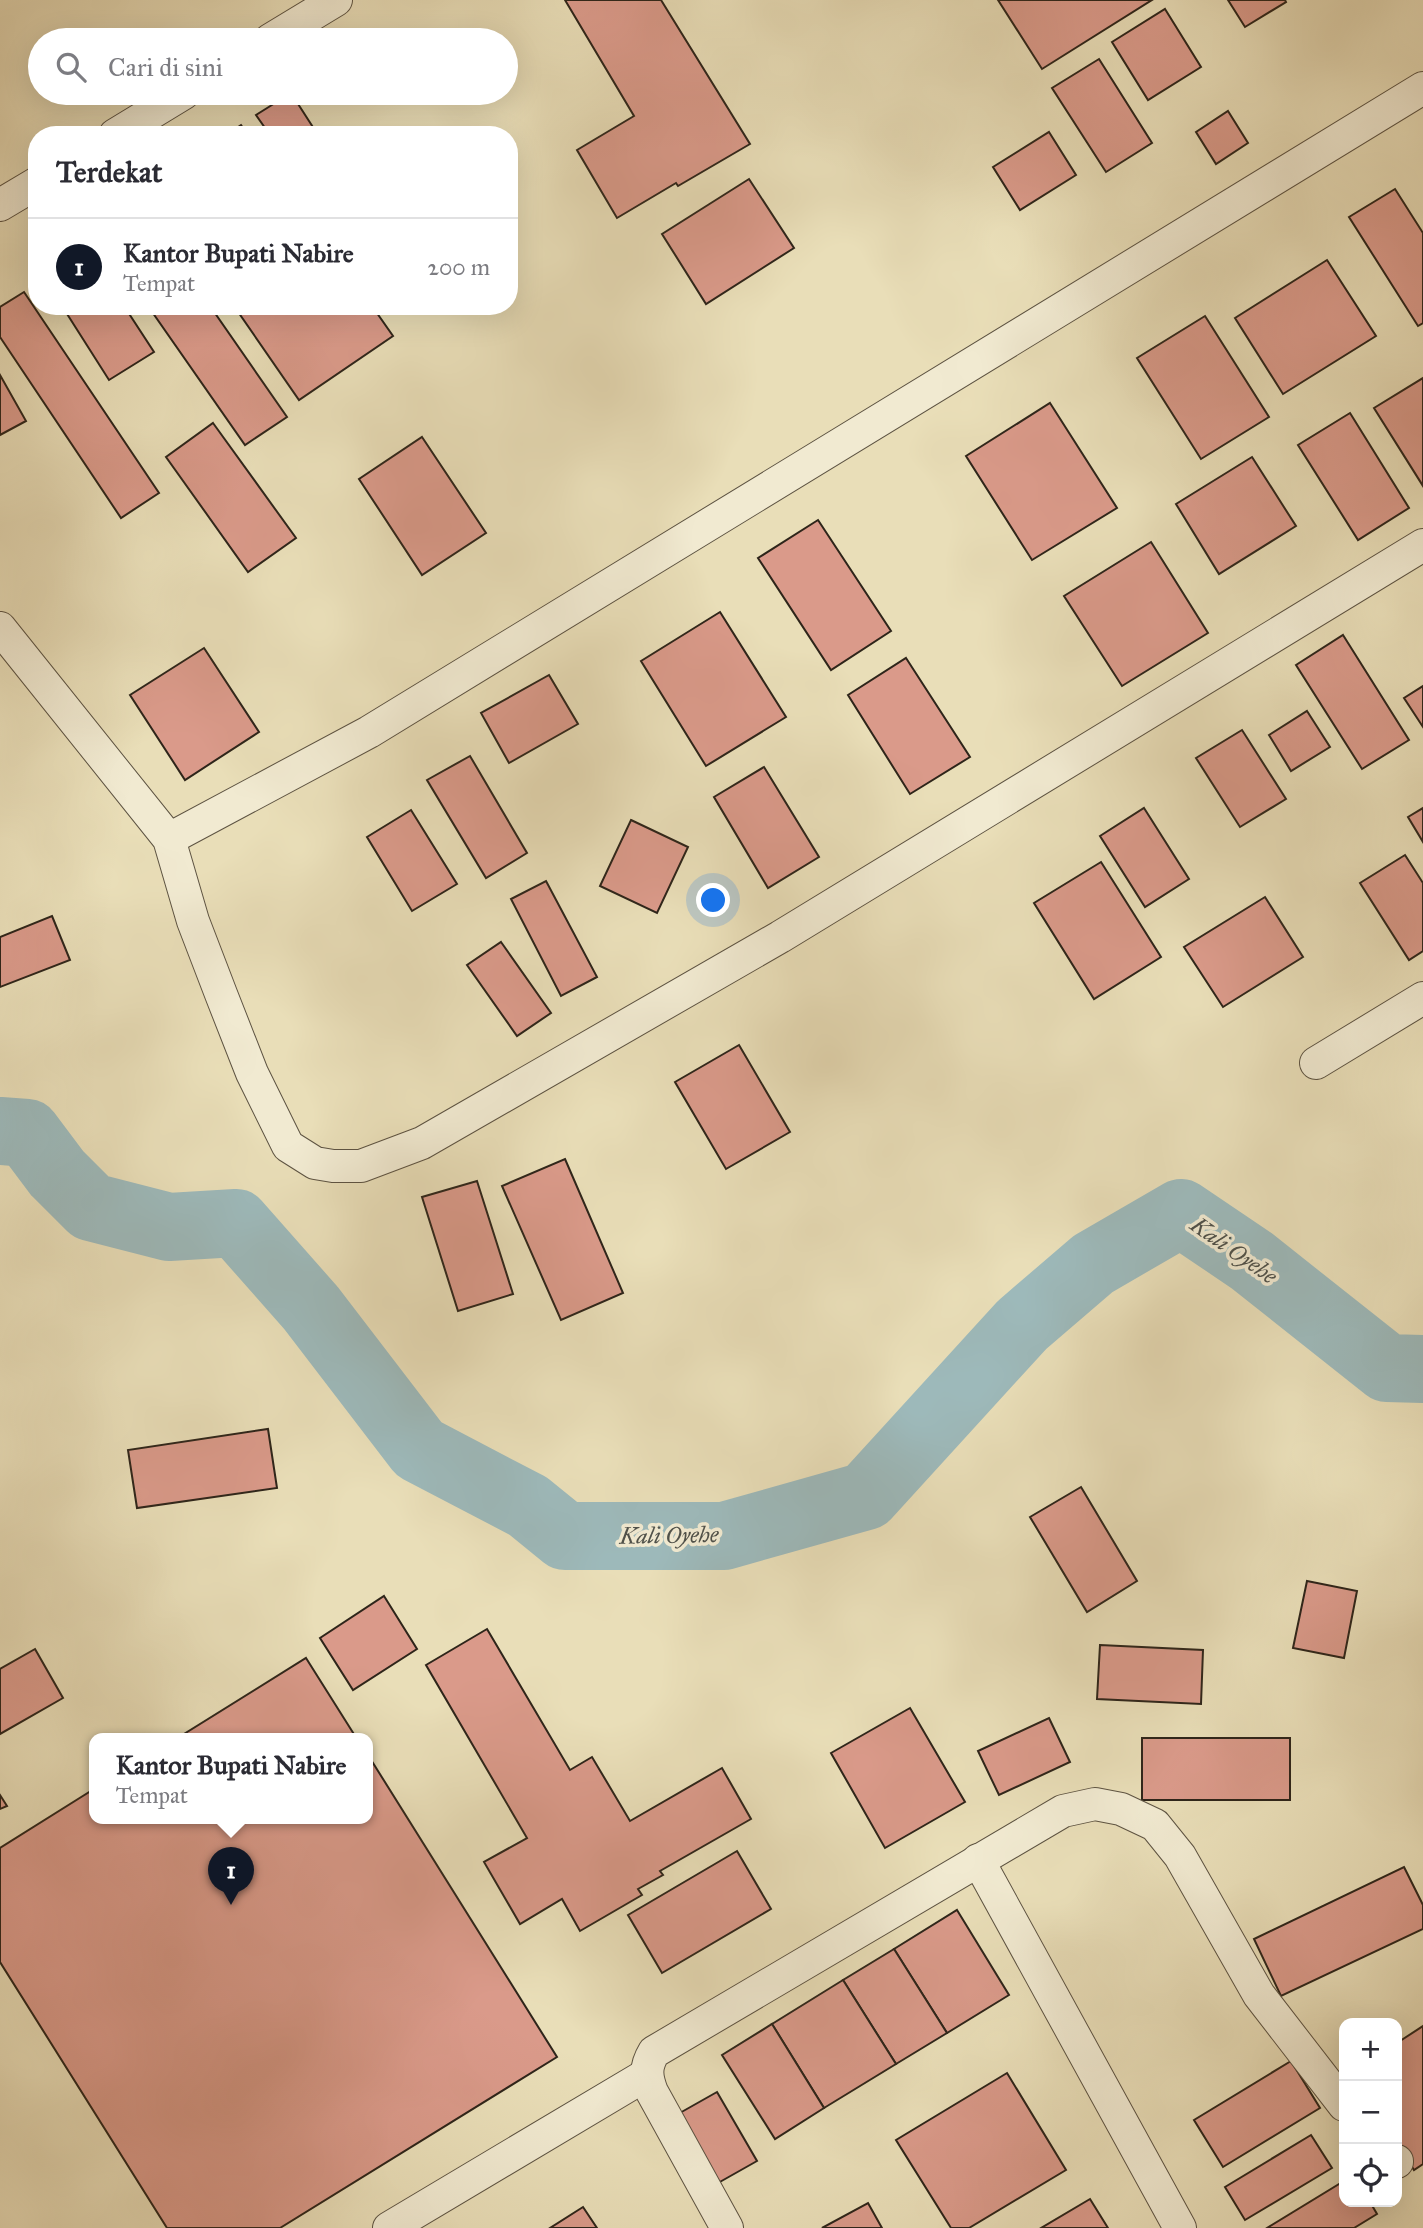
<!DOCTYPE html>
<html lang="id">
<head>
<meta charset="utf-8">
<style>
	body { margin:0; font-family:"IM FELL Great Primer",serif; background:#f2f2f3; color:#2b2b33 }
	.controls { position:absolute; right:21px; bottom:21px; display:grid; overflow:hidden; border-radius:14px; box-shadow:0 7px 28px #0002 }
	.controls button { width:63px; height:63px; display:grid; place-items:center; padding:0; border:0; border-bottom:2px solid #e1e1e2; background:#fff; color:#2b2b33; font:35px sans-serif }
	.you { position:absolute; left:714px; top:901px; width:24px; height:24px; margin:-18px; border:5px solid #fff; border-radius:50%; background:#1a73e8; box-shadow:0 0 0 10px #1a73e833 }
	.badge { display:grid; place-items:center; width:46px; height:46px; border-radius:50%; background:#111827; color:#fff; font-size:23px; font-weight:700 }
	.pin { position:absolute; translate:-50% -58px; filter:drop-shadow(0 2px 4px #0008) }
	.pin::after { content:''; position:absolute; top:37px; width:24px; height:21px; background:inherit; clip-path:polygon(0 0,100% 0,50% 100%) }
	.popup { position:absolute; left:89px; top:1733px; width:284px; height:91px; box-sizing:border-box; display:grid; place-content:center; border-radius:14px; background:#fff; filter:drop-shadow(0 2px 5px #0005); font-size:23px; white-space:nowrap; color:#7c7c81 }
	.popup b { font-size:26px; color:#2b2b33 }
	.popup::after { content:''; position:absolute; left:50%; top:100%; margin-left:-14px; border:14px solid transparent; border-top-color:#fff }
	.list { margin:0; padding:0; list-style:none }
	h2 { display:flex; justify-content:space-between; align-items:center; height:91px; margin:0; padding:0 28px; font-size:30px }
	h2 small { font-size:23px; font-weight:400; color:#7c7c81 }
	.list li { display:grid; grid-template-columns:46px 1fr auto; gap:21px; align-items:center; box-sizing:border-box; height:98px; padding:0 28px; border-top:2px solid #e1e1e2 }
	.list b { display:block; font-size:26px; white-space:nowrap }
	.list p { margin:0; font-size:23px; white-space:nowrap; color:#7c7c81 }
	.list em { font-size:23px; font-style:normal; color:#7c7c81 }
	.icon { flex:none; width:38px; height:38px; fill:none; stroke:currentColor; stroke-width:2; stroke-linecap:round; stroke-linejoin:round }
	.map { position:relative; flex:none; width:1423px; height:2228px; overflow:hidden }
	.search { position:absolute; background:#fff; box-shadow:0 7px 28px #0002; left:28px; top:28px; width:490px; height:77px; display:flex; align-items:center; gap:18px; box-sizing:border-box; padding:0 24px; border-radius:38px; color:#7c7c81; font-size:26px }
	.panel { position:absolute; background:#fff; box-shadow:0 7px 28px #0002; left:28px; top:126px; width:490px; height:189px; border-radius:28px }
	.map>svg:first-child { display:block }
</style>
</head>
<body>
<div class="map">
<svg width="1423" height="2228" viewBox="0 0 1423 2228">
	<rect width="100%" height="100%" fill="#e9deb8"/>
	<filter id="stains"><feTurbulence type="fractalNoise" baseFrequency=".00286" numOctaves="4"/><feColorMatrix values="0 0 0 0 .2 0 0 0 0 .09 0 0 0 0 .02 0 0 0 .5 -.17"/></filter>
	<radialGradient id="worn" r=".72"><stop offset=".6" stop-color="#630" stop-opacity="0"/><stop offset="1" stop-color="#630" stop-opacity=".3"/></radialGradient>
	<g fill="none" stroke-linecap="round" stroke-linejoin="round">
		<path stroke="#9db9ba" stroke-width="68" d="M0 1131 27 1133 57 1173 91 1207 169 1227 236 1223 311 1308 419 1449 528 1506 565 1536H724L866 1496 1022 1325 1093 1264 1181 1213 1252 1261 1387 1368 1423 1369"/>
	</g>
	<g fill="#da9a8a" stroke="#2e251a" stroke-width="2">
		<path d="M565 0H661L750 144 678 186 676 183 617 218 577 150 634 116Z"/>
		<path d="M998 0H1152L1042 69Z"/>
		<path d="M1228 0H1285L1286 2 1245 27Z"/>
		<path d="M1165 9 1201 67 1148 100 1112 42Z"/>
		<path d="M1099 59 1152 143 1106 172 1052 88Z"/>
		<path d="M291 93 318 135H270L256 115Z"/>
		<path d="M1228 111 1248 143 1216 164 1196 132Z"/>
		<path d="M241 125 248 135H226Z"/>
		<path d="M1049 132 1076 175 1020 210 993 167Z"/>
		<path d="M749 179 794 248 706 304 662 234Z"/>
		<path d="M1395 189 1423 233V323L1418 326 1349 217Z"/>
		<path d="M1327 260 1376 336 1283 394 1235 318Z"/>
		<path d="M24 292 159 493 121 518 0 337V307Z"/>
		<path d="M62 306H124L154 352 109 380Z"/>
		<path d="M148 306H210L287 417 245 445Z"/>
		<path d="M234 306H372L393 336 299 400Z"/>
		<path d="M1205 316 1269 417 1201 459 1137 358Z"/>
		<path d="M0 375 26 421 0 435Z"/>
		<path d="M1423 378V486L1374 408Z"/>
		<path d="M1050 403 1117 508 1032 560 966 456Z"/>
		<path d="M1350 413 1409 508 1358 540 1298 445Z"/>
		<path d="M213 423 296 538 248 572 166 457Z"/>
		<path d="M422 437 486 533 422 575 359 479Z"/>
		<path d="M1252 457 1296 526 1219 574 1176 504Z"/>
		<path d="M818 520 891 631 831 670 758 558Z"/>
		<path d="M1151 542 1208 633 1122 686 1064 596Z"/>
		<path d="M720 612 786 717 706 766 641 661Z"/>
		<path d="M1343 635 1409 740 1362 769 1296 665Z"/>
		<path d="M204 648 259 732 185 780 130 695Z"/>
		<path d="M906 658 970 757 910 794 848 695Z"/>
		<path d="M549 675 578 724 509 763 481 713Z"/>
		<path d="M1423 686V727L1404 698Z"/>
		<path d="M1307 711 1330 747 1291 771 1269 735Z"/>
		<path d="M1242 730 1286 799 1240 827 1196 758Z"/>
		<path d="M470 756 527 853 486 878 427 780Z"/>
		<path d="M764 767 819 857 768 888 714 797Z"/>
		<path d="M1144 808 1189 879 1145 907 1100 836Z"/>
		<path d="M1423 808V842L1408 817Z"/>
		<path d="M411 810 457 884 412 911 367 837Z"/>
		<path d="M631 820 688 847 657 913 600 886Z"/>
		<path d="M1405 855 1423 883V951L1409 960 1360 883Z"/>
		<path d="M1101 862 1161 957 1094 999 1034 903Z"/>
		<path d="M546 881 597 977 561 996 511 899Z"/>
		<path d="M1265 897 1303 957 1223 1007 1184 947Z"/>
		<path d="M52 916 70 960 0 987V937Z"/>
		<path d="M501 942 551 1013 517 1036 467 965Z"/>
		<path d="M739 1045 790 1132 726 1169 675 1082Z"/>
		<path d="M565 1159 623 1293 561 1320 502 1186Z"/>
		<path d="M477 1181 513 1294 458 1311 422 1197Z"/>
		<path d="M268 1429 277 1488 137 1508 128 1450Z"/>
		<path d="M1081 1487 1137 1581 1087 1612 1030 1517Z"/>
		<path d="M1307 1581 1357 1591 1344 1658 1293 1648Z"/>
		<path d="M384 1596 417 1649 353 1690 320 1638Z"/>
		<path d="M487 1629 570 1770 592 1757 630 1821 722 1768 751 1819 660 1871 663 1875 638 1889 642 1895 580 1931 562 1899 520 1924 484 1862 527 1838 426 1665Z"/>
		<path d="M1100 1645 1203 1650 1201 1704 1097 1699Z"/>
		<path d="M35 1649 63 1698 0 1734V1669Z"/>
		<path d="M306 1658 357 1739H176Z"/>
		<path d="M910 1708 965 1802 885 1848 831 1753Z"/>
		<path d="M1049 1718 1070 1762 999 1795 978 1751Z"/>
		<rect x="1142" y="1738" width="148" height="62"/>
		<path d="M368 1755 557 2057 280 2228H167L0 1962V1848L94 1789V1819H368Z"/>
		<path d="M0 1795 7 1806 0 1809Z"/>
		<path d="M737 1851 771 1909 662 1973 628 1915Z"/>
		<path d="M1404 1867 1423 1905V1929L1281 1996 1254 1939Z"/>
		<path d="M957 1910 1009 1995 947 2033 894 1949Z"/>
		<path d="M894 1949 947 2033 896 2064 843 1980Z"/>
		<path d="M843 1980 896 2064 824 2108 772 2024Z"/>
		<path d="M772 2024 824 2108 775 2139 722 2055Z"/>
		<path d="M1423 2026V2164L1414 2170 1397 2143V2043Z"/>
		<path d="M1291 2061 1320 2108 1223 2167 1194 2120Z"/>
		<path d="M1007 2073 1066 2170 969 2228H951L896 2140Z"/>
		<path d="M717 2092 757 2161 718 2183 678 2114Z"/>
		<path d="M1311 2135 1332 2168 1245 2220 1225 2187Z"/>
		<path d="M1344 2181V2202H1370L1377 2214 1354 2228H1267Z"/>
		<path d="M1090 2199 1108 2228H1041Z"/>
		<path d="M868 2203 882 2228H822Z"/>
		<path d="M583 2207 597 2228H550Z"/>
	</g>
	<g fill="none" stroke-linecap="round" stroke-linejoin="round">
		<g stroke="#5d5342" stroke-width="34">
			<g id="street">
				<path d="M270 40 336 0"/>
				<path d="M115 135 184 93"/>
				<path d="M0 205 37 183"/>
				<path d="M0 628 169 839 193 921 221 994 252 1073 288 1146 315 1163 333 1166H361L422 1143 780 937 1423 545"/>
				<path d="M169 839 369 732 1423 88"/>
				<path d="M1316 1063 1423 998"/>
				<path d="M978 1860 1180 2228"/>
				<path d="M1397 2161V2162"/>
				<path d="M389 2228 646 2075"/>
				<path d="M727 2228 652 2092C646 2076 645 2067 654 2052L1063 1811 1095 1804 1121 1809 1155 1825 1180 1856 1259 1995 1344 2105"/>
			</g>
		</g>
		<use href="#street" stroke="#f1ead1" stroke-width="32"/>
	</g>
	<g text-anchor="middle" stroke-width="7" stroke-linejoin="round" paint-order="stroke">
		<g font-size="23" font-style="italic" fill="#4f514a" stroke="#f1ead1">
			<text transform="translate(1234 1250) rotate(35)" y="8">Kali Oyehe</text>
			<text transform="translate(669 1535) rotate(-1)" y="8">Kali Oyehe</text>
		</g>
	</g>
	<rect width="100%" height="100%" filter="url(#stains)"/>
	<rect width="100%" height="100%" fill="url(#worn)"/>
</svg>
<div class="controls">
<button>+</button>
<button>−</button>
<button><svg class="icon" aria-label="locate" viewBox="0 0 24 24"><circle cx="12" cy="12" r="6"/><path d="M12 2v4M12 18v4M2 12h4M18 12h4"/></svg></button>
</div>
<div class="you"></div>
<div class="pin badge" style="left:231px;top:1905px">1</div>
<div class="popup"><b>Kantor Bupati Nabire</b>Tempat</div>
<div class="search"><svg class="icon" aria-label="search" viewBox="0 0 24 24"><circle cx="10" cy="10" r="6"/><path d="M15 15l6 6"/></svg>Cari di sini</div>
<section class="panel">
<h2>Terdekat<small></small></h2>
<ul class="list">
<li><span class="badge">1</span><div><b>Kantor Bupati Nabire</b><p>Tempat</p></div><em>200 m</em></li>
</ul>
</section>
</div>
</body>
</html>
